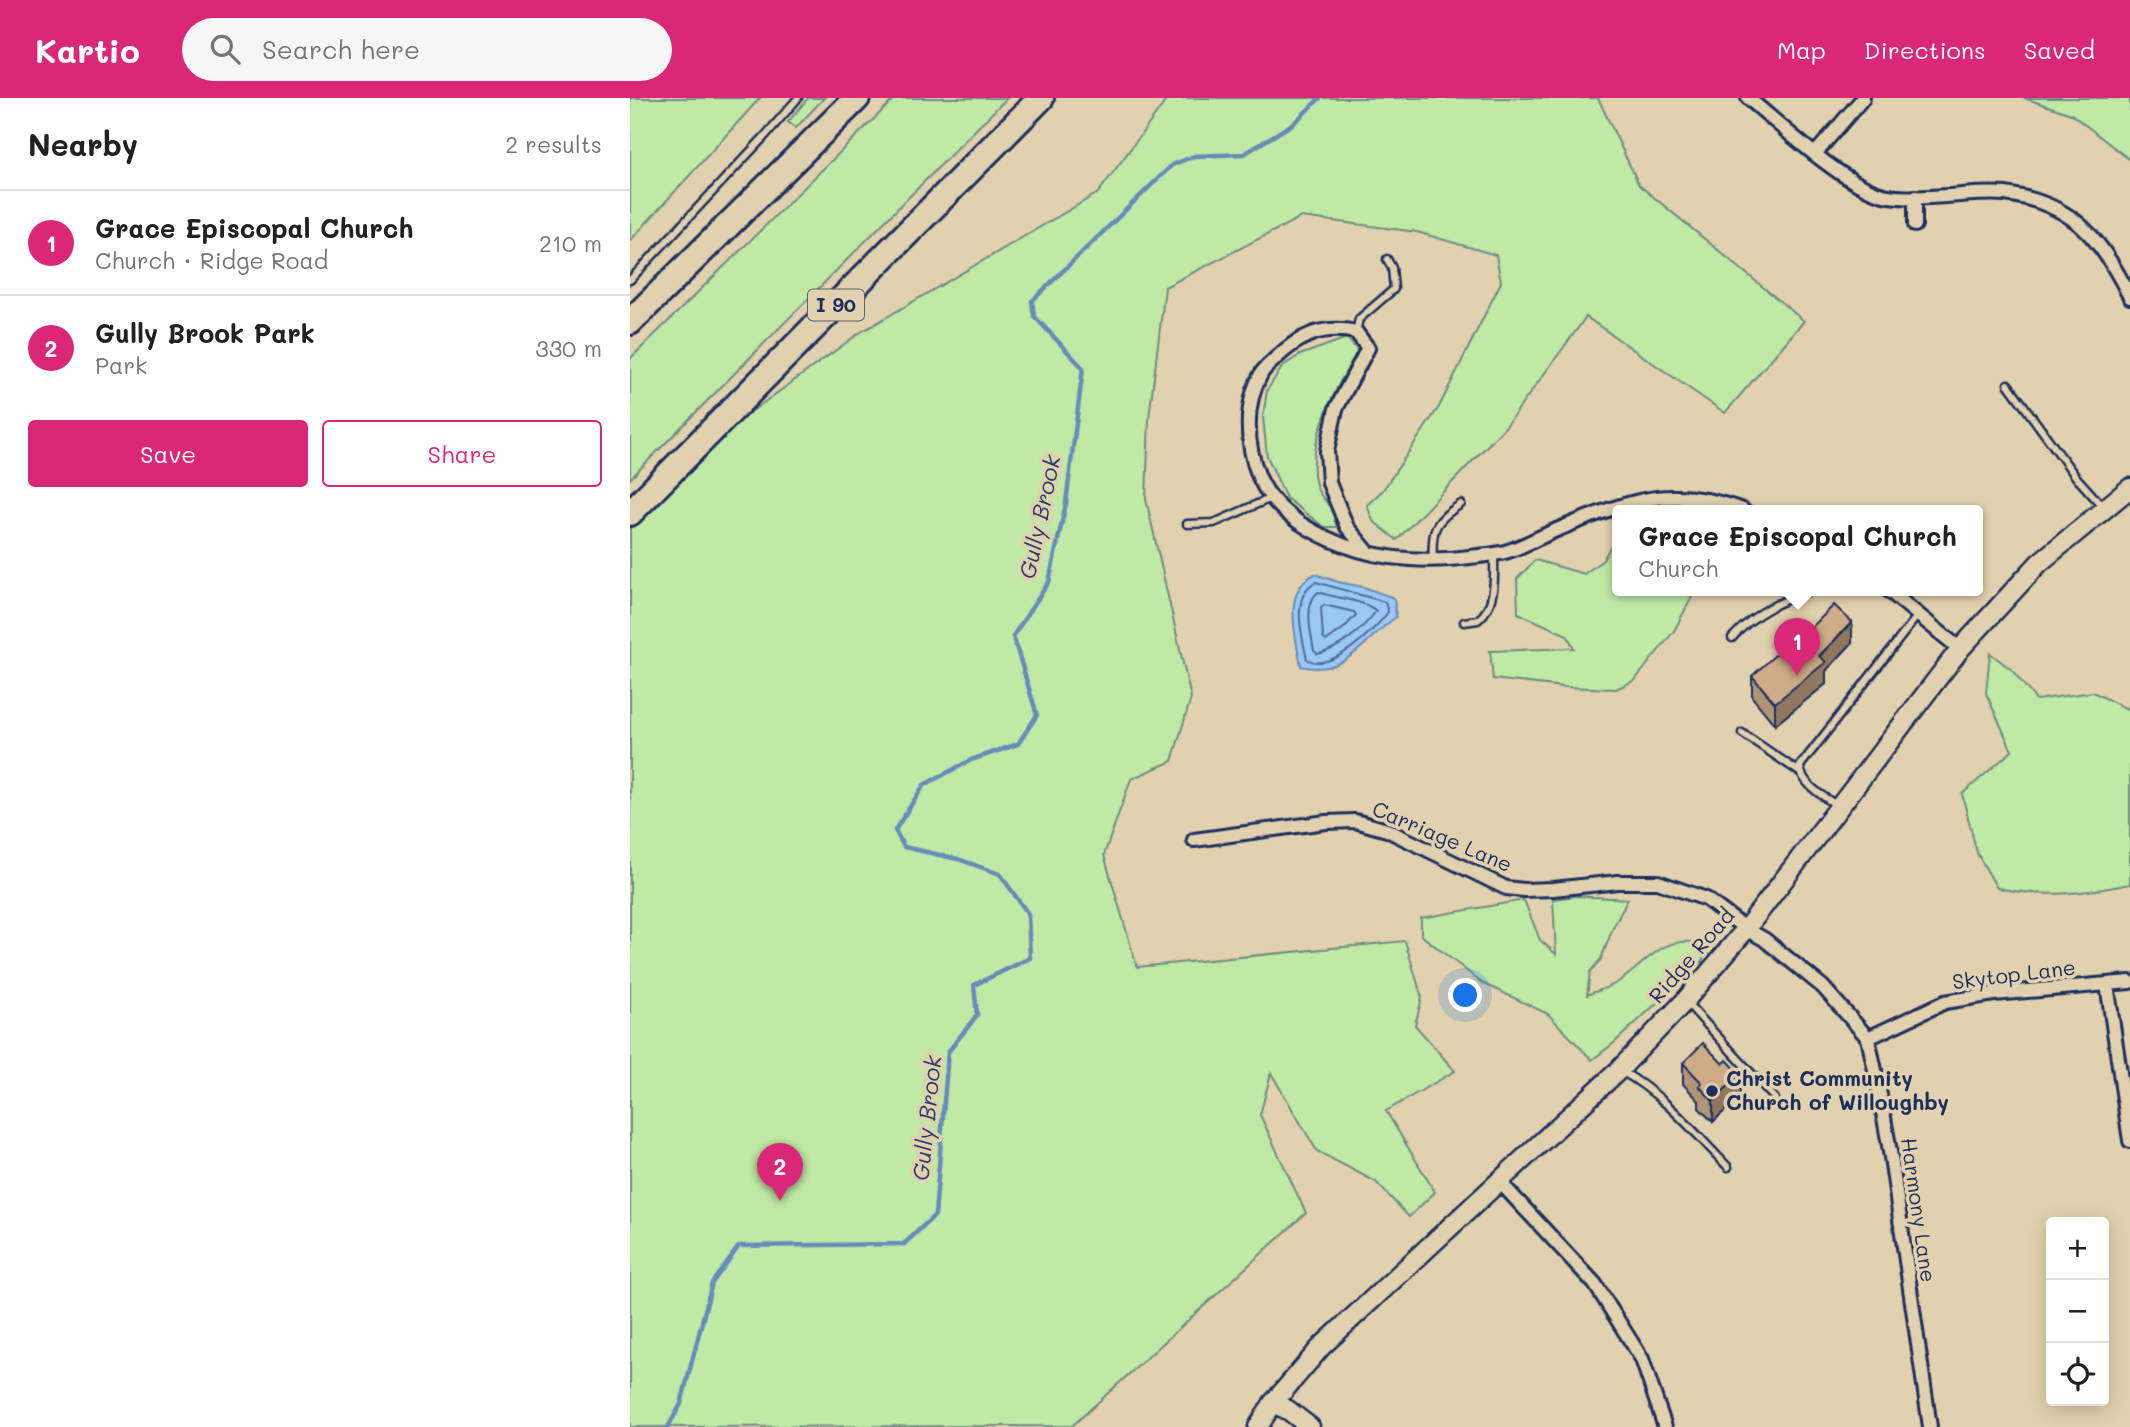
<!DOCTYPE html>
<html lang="en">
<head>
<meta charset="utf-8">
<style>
	body { margin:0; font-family:Mali,sans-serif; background:#f6f6f6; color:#202124 }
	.controls { position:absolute; right:21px; bottom:21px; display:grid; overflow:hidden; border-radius:7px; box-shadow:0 4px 18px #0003 }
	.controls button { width:63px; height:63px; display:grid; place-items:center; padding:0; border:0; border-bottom:2px solid #e0e0e0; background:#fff; color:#202124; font:35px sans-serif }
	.you { position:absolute; left:836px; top:898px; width:24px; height:24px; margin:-18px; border:5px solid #fff; border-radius:50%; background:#1a73e8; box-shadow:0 0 0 10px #1a73e833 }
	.badge { display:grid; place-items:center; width:46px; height:46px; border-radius:50%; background:#db2777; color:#fff; font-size:23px; font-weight:700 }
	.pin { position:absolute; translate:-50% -58px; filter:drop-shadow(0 2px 4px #0008) }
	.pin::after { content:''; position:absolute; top:37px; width:24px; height:21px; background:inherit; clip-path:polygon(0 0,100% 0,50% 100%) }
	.popup { position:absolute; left:982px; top:407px; width:371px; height:91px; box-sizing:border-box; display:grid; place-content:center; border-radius:7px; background:#fff; filter:drop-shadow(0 2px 5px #0005); font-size:23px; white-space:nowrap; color:#757577 }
	.popup b { font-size:26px; color:#202124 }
	.popup::after { content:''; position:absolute; left:50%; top:100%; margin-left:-14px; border:14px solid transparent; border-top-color:#fff }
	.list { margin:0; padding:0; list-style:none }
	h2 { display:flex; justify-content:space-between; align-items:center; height:91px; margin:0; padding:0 28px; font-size:30px }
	h2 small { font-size:23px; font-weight:400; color:#757577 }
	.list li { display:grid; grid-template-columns:46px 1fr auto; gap:21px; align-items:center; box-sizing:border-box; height:105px; padding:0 28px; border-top:2px solid #e0e0e0 }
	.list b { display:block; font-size:26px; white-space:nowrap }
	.list p { margin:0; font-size:23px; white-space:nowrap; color:#757577 }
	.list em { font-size:23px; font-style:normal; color:#757577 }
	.actions { display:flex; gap:14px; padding:21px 28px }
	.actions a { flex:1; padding:16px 0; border:2px solid #db2777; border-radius:7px; text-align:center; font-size:24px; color:#db2777 }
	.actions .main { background:#db2777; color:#fff }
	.icon { flex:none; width:38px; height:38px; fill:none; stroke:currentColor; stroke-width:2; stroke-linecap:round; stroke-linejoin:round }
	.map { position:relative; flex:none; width:1500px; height:1329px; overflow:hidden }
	header { display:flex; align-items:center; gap:42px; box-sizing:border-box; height:98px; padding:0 35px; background:#db2777; color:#fff }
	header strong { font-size:33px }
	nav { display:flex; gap:38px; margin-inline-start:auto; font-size:24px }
	.search { width:490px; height:63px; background:#f6f6f6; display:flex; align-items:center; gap:18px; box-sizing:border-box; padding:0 24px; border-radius:38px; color:#757577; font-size:26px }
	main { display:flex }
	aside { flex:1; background:#fff }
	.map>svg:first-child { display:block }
</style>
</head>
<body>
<header>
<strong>Kartio</strong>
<div class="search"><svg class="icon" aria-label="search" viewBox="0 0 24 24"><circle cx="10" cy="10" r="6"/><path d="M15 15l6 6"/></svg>Search here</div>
<nav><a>Map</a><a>Directions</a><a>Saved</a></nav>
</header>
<main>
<aside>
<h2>Nearby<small>2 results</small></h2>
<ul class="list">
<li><span class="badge">1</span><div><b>Grace Episcopal Church</b><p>Church · Ridge Road</p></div><em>210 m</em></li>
<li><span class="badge">2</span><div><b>Gully Brook Park</b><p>Park</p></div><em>330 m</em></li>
</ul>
<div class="actions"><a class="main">Save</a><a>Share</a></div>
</aside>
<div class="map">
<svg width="1500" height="1329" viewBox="0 0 1500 1329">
	<rect width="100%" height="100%" fill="#e2d1ae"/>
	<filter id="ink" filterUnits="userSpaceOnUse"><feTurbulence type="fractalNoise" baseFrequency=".0143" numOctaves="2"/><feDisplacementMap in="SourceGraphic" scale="14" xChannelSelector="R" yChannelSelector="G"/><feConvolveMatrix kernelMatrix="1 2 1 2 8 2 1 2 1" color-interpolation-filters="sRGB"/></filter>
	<g filter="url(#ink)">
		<g fill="#bfe9a5" stroke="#6d8c82" stroke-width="2">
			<path d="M0 0H130L0 143Z"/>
			<path d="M178 0H194L166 30 158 24Z"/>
			<path d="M265 0H377L0 381V261Z"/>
			<path d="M538 0H968L1009 87 1174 223 1095 315 956 219 876 328 767 442 743 423 737 407 753 392 809 309 871 184 866 157 787 134 671 119 535 189 519 320 516 401 561 600 542 663 501 681 474 757 507 869 775 843 792 900 785 927 825 973 756 1013 805 1094 779 1119 746 1084 687 1053 641 975 630 1017 676 1115 442 1328 0 1329V427L44 370 228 236 468 95Z"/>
			<path d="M1394 0H1500V62L1441 16Z"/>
			<path d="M717 240 728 253C707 286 673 350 687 390 689 397 696 402 699 408 703 414 704 422 707 429H694L656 400 637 358 633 319 637 292 653 268 670 257Z"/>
			<path d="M987 437V492H1063L1061 501 1044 533 1005 582 986 591 933 589 863 581 860 553 944 550 937 537 888 515 887 481 905 462 954 476 973 462Z"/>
			<path d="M1360 555 1382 572 1406 602 1463 594 1497 611 1500 606V786C1450 796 1417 800 1367 790L1347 755 1332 696 1382 653 1356 595Z"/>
			<path d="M947 798 998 801 983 830 971 861 960 874 957 897C966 893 979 890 988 884 1018 865 1030 837 1071 845L1073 862 984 945 962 962 918 916 852 885 791 837V820L894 802 910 842 926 856 923 801Z"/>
		</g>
		<path fill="#9ac8f5" stroke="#678bb9" stroke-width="2" d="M685 476 708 484 733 489 764 500 766 519C733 542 717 579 671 568 666 540 651 491 685 476Z"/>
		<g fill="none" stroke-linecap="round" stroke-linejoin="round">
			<g stroke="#4e6c9a" stroke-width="2">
				<path d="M686 484 755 504 758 514C745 532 700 576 677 561 672 539 660 496 686 484Z"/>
				<path d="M688 494C704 500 735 502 746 513 733 531 710 551 688 556L684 553C681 535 673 507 688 494Z"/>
				<path d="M694 507 724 514 726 517 714 530 696 543 693 540 691 509Z"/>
			</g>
			<path stroke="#678bb9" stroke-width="4.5" d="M38 1329 51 1306 82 1185 109 1148 274 1146 305 1117 318 954 347 917 344 887 400 860 398 816 370 776 328 761 274 749 265 732 294 687 341 662 388 646 407 617 383 538 419 484 436 405 453 270 404 218 402 203 542 67 564 58 614 56 664 25 690 0"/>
			<g stroke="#1b2f5e" stroke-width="11">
				<g id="lane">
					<path d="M0 182 135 38 168 0"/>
					<path d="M726 234 729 221 764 191 762 170 757 161"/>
					<path d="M1378 286 1446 379 1473 409"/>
					<path d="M557 426 584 425 641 400"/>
					<path d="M803 461C801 430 805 423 831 406"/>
					<path d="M834 524 848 522C867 507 864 478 864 456"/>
					<path d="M1102 540C1125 514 1152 502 1184 492"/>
					<path d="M1112 635 1171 675"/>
					<path d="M1206 707C1193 698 1171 686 1170 668L1288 517"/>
					<path d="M1057 905 1145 1001"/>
					<path d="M991 973C1033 996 1065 1035 1098 1069"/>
				</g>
			</g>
			<g stroke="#1b2f5e" stroke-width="18">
				<g id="street">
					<path d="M1118 0C1153 29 1205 79 1247 95 1265 102 1296 99 1316 98 1335 97 1356 94 1375 96 1443 105 1471 140 1500 199"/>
					<path d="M1185 56 1233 0"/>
					<path d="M1285 99V127"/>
					<path d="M738 454 717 429 699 385 697 353 706 311 738 250 726 234C692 227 670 237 645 261 641 265 634 270 631 276 614 307 616 347 629 379 644 414 680 434 713 447 757 464 803 464 849 458 857 457 867 456 875 454 893 449 911 438 929 431 960 418 1007 399 1040 399 1066 398 1089 404 1113 412"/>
					<path d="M1258 492 1330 551"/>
					<path d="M564 742 696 724 725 723 757 732 876 790 894 792 923 791 988 784H1028L1076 801 1116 831 1134 841 1193 889 1238 940 1248 986 1261 1059 1300 1329"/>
					<path d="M1477 886 1500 1043"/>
					<path d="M1238 940 1315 904 1364 896 1500 884"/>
					<path d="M868 1082 965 1186 1012 1261 1035 1329"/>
				</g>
			</g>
			<g stroke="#1b2f5e" stroke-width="23">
				<g id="secondary">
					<path d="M643 1305 658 1312 680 1329"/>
					<path d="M628 1329 643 1305 692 1248 989 972 1055 903 1116 831 1330 551 1409 465 1500 390"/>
				</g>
			</g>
			<g stroke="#1b2f5e" stroke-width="30">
				<g id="highway">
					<path d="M0 224 227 0"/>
					<path d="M0 415 411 0"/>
				</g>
			</g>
			<use href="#lane" stroke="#e2d1ae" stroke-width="6"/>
			<use href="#street" stroke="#e2d1ae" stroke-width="12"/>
			<use href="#secondary" stroke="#e2d1ae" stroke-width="18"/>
			<use href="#highway" stroke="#e2d1ae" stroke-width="24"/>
		</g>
		<g fill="#b19474" stroke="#1b2f5e" stroke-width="2">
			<path d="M1180 531 1222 545 1196 573V586L1145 627 1122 599V578L1170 551 1180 540Z"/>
			<path d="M1053 965 1110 998 1083 1024 1069 1010V1003L1053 986Z"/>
		</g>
		<g fill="#90785e" stroke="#1b2f5e" stroke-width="2">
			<path d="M1222 524V545L1196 573V586L1145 627V605Z"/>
			<path d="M1110 976V998L1083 1024V1003Z"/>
		</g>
		<g fill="#ceac87" stroke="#1b2f5e" stroke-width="2">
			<path d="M1204 507 1222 524 1189 558 1196 564 1145 605 1122 578 1156 547 1162 544 1170 551 1185 536 1180 531Z"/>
			<path d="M1073 945 1093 966 1097 962 1110 976 1083 1003 1069 988 1072 985 1053 965Z"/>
		</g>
	</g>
	<circle fill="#1b2f5e" stroke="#e2d1ae" stroke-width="2.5" cx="1082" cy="993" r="7"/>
	<g text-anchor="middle" stroke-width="7" stroke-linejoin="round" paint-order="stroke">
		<rect fill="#e2d1ae" stroke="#576076" stroke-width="2" x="178" y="191.5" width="56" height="31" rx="5"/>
		<g font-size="19" font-weight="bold" fill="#1b2f5e">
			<text x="206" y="214">I 90</text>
		</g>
		<g font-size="21" fill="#1b2f5e" stroke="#e2d1ae">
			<text transform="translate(812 739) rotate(23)" y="7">Carriage Lane</text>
			<text transform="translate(1062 858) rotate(-49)" y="7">Ridge Road</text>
			<text transform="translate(1384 877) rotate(-7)" y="7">Skytop Lane</text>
			<text transform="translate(1288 1112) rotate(82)" y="7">Harmony Lane</text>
		</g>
		<g font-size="21" font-weight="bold" fill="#1b2f5e" stroke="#e2d1ae" text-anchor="start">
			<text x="1096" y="988">Christ Community<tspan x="1096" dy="24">Church of Willoughby</tspan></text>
		</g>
		<g font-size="23" font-style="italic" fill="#283e6d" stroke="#e2d1ae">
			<text transform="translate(410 419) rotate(-78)" y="8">Gully Brook</text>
			<text transform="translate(297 1020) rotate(-84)" y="8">Gully Brook</text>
		</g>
	</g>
</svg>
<div class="controls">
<button>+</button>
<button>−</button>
<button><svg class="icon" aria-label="locate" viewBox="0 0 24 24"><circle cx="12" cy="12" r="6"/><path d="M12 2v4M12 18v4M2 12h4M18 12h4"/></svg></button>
</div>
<div class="you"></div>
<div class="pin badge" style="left:1167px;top:578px">1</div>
<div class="popup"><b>Grace Episcopal Church</b>Church</div>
<div class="pin badge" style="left:150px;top:1103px">2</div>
</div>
</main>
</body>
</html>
